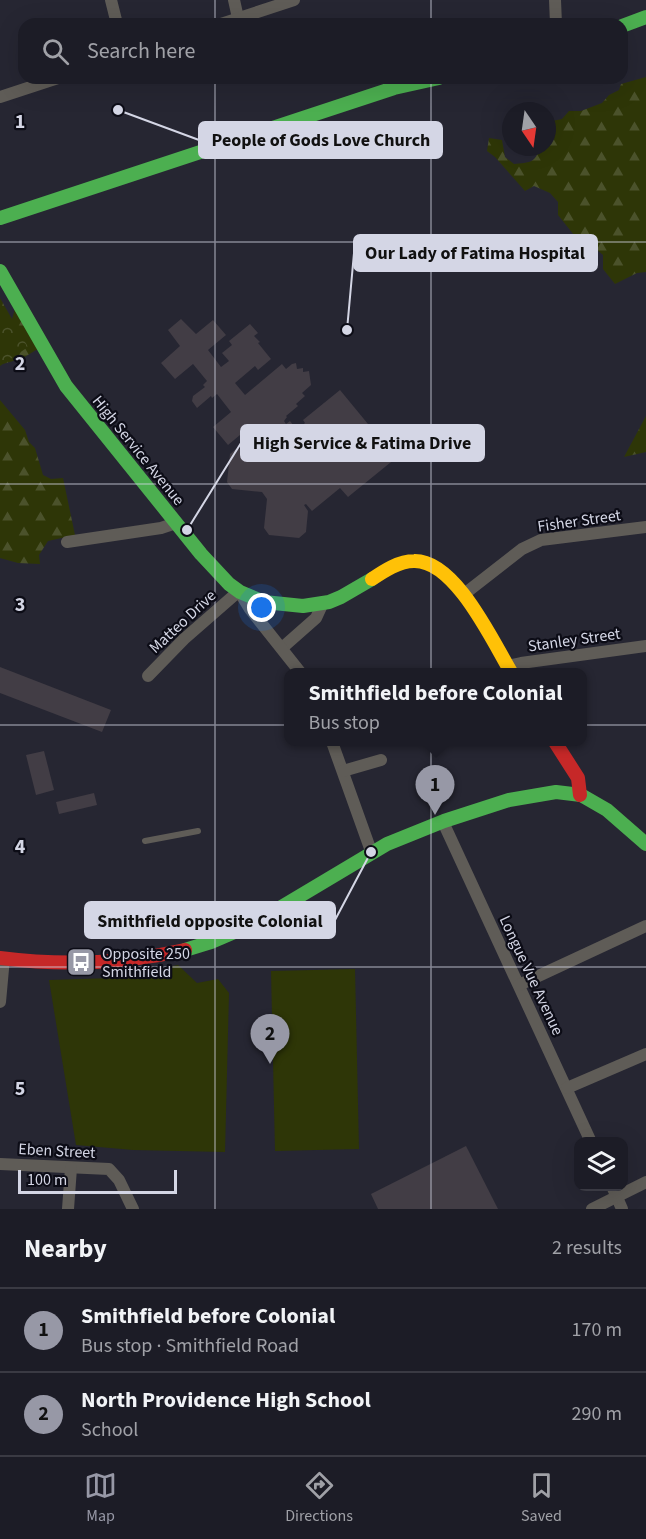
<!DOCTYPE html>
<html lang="en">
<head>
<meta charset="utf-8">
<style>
	body { margin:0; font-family:"Source Sans 3",sans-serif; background:#25252e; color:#f1f3f6 }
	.controls { position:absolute; right:18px; bottom:18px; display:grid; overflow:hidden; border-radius:12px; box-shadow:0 6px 24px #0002 }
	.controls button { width:54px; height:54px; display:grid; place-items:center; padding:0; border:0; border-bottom:2px solid #3a3a43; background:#1c1c26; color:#f1f3f6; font:30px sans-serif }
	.compass { position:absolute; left:502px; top:102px; width:54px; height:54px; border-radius:50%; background:#1c1c26; box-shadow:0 6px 24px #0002; rotate:167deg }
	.scale { position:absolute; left:18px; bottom:15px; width:159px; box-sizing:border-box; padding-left:6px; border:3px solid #d4d6e5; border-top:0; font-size:16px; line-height:21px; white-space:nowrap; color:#d4d6e5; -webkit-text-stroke:4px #0c0c16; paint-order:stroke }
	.you { position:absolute; left:262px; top:608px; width:21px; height:21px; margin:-15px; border:4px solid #fff; border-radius:50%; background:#1a73e8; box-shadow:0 0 0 9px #1a73e833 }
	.badge { display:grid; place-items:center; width:39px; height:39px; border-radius:50%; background:#9798a6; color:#111; font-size:20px; font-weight:700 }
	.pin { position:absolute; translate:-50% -50px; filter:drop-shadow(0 2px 3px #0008) }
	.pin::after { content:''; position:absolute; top:32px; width:21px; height:18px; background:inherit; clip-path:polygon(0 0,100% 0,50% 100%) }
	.popup { position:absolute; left:284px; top:668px; width:303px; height:78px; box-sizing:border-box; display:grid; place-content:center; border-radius:12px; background:#1c1c26; filter:drop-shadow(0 2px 4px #0005); font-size:20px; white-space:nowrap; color:#a0a1a7 }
	.popup b { font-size:22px; color:#f1f3f6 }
	.popup::after { content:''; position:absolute; left:50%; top:100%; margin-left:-12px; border:12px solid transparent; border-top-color:#1c1c26 }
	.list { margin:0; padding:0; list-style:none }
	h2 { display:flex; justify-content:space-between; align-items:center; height:78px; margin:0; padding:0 24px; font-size:26px }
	h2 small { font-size:20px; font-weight:400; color:#a0a1a7 }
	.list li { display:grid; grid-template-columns:39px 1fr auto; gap:18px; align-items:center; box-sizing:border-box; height:84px; padding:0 24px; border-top:2px solid #3a3a43 }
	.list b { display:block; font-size:22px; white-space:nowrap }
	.list p { margin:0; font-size:20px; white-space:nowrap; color:#a0a1a7 }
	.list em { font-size:20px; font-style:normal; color:#a0a1a7 }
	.icon { flex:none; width:33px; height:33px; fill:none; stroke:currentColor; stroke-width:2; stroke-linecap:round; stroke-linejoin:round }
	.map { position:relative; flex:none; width:646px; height:1209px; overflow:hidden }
	.search { position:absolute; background:#1c1c26; box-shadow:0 6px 24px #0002; left:18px; right:18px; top:18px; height:66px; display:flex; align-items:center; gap:15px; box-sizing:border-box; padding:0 21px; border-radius:18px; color:#a0a1a7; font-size:22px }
	.sheet { height:246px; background:#1c1c26 }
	nav { display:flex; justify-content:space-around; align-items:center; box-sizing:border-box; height:84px; border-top:2px solid #3a3a43; background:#1c1c26; font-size:16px; color:#a0a1a7 }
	nav a { display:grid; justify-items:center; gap:3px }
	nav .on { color:#9798a6 }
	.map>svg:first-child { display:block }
</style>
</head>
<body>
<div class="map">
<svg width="646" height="1209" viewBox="0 0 646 1209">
	<defs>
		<pattern id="forest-firs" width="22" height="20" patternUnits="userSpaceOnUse" patternTransform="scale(1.5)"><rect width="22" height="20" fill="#2e3607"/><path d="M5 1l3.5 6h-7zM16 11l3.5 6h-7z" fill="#4b522b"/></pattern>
		<pattern id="park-crowns" width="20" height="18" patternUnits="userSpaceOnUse" patternTransform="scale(1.5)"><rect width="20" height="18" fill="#2e3607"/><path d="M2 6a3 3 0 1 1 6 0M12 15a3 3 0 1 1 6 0" fill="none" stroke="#4b522b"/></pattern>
	</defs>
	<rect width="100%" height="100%" fill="#262632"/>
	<g fill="url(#forest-firs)">
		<path d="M646 77V272L637 273 615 284 603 269V255L590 244 578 240 558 215V202L550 193 534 186 525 191 495 157 487 151 489 138 502 140 505 157 514 164C530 162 535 164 540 147H547V122L562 119 569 111H581L602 103 609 95 619 90 621 84Z"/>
		<path d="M17 301 41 347 23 358 3 364 8 334Z"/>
		<path d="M0 400 25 430 29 442 35 448 43 475 51 479 63 478 75 535 48 541 39 555 40 564 18 563 0 558Z"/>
		<path d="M646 416V452L624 457Z"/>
	</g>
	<path fill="url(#park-crowns)" d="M0 298 28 347 0 366Z"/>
	<g fill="#2e3607">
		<path d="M178 965 197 983 218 979 229 993 225 1152 133 1150 76 1145 49 980 114 978Z"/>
		<path d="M355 969 359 1149 275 1151 271 971Z"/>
	</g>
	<g fill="#423d45">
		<path d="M181 319 196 334 213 320 226 335 208 350 221 367 229 361 222 353 232 345 229 341 250 324 258 333 254 336 260 342 258 343 271 359 258 370 255 366 235 383 245 395 282 364 286 369 292 364 296 363 297 369 303 368V372L309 371 311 385 302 393 305 396 296 404 298 406 286 416 287 417 284 421 286 424 290 421 297 430 305 423 303 420 340 390 396 458 348 497 340 488 312 511 306 504 304 505 308 511 306 532 299 538 269 535 264 528 267 499 262 492 232 489 227 482 230 454 236 449 264 451 267 455 268 454 262 446 260 447 246 430 228 445 213 427 231 412 217 394 212 398 211 396 197 408 192 401 193 396 205 387 203 385 207 381 193 364 175 379 161 363 180 346 168 330Z"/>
		<path d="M0 667 111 710 102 732 0 693Z"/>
		<path d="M44 751 54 790 36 795 26 755Z"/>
		<path d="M94 793 97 805 59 814 56 802Z"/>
		<path d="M466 1146 498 1209H378L371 1194Z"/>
	</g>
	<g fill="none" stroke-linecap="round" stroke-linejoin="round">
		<path stroke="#5f5c57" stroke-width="6" d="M145 841 198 831"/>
		<g stroke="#5f5c57" stroke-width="12">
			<path d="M111 0 117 24"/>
			<path d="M234 0 238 18"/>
			<path d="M555 0 556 24"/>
			<path d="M221 24 294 0"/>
			<path d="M0 97 58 78"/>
			<path d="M67 542 161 528 176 523"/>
			<path d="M463 595 522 549 541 540 646 527"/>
			<path d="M282 648 316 618 322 605"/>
			<path d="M507 666 521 663 646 646"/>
			<path d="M148 676 184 639 239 591 250 609 300 672"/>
			<path d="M332 742 371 851"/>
			<path d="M343 771 381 760"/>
			<path d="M443 822 591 1142"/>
			<path d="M519 985 646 926"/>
			<path d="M0 1002 4 958"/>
			<path d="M567 1088 646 1054"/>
			<path d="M0 1164 109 1169 119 1180 133 1209"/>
			<path d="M612 1186 622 1209"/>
			<path d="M68 1209 71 1168"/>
			<path d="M592 1209 646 1182"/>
		</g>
		<g stroke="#4caf50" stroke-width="14">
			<path d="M622 26 646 17"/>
			<path d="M0 218 394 88 439 78"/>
			<path d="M0 271 66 386 201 554 229 584 240 592 264 602 303 606 329 602 341 597 372 579"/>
			<path d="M185 950 211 942 253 924 387 844 444 821 509 800 556 792 581 795 607 810 646 844"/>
		</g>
		<path stroke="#ffc107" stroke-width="14" d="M372 579C384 571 399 561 414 561 455 560 492 640 511 672"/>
		<g stroke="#c62828" stroke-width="14">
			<path d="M555 742 578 778 580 795"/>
			<path d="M0 958C63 966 123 964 185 950"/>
		</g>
	</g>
	<path fill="none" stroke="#d4d6e5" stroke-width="1.5" stroke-opacity="0.55" d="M215 0V24M431 0V24M215 78V1209M431 78V1209M0 242H646M0 484H646M0 725H646M0 967H646"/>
	<defs>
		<g id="bus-square" transform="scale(1.5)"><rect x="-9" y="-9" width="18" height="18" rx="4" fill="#9798a6" stroke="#0c0c16"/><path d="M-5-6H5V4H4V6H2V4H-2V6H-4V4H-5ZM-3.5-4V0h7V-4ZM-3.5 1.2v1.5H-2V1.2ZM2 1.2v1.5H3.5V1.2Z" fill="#fff"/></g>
	</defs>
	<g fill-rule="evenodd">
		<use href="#bus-square" x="81" y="962"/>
	</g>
	<g text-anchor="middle" stroke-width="4.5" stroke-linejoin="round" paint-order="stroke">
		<g font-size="16" fill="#d4d6e5" stroke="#0c0c16">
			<text transform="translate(139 450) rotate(51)" y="6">High Service Avenue</text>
			<text transform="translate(579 520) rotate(-8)" y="6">Fisher Street</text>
			<text transform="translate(182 621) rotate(-43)" y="6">Matteo Drive</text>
			<text transform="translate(574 639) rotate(-8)" y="6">Stanley Street</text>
			<text transform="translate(532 975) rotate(65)" y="6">Longue Vue Avenue</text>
			<text transform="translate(57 1150) rotate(3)" y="6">Eben Street</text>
		</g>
		<g font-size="16" fill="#d4d6e5" stroke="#0c0c16" text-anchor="start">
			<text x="102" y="959">Opposite 250<tspan x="102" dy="18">Smithfield</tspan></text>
		</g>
	</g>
	<g font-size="20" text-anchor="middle" font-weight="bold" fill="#d4d6e5" stroke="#0c0c16" stroke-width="4.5" stroke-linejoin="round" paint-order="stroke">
		<text x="20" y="128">1</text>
		<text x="20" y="370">2</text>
		<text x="20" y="611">3</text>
		<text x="20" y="853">4</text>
		<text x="20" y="1095">5</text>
	</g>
	<path fill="none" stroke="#d4d6e5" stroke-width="2" d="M118 110L199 140M347 330L354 253M187 530L241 443M371 852L335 920"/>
	<g fill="#d4d6e5" stroke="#0c0c16" stroke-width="2">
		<circle cx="118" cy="110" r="6"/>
		<circle cx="347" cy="330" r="6"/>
		<circle cx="187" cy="530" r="6"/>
		<circle cx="371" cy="852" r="6"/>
	</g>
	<g fill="#d4d6e5" stroke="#d4d6e5" stroke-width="2">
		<rect x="199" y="122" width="243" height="36" rx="6"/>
		<rect x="354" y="235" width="243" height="36" rx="6"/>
		<rect x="241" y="425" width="243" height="36" rx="6"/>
		<rect x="85" y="902" width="250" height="36" rx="6"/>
	</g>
	<g font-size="18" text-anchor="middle" font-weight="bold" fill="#111">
		<text x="321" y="146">People of Gods Love Church</text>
		<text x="475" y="259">Our Lady of Fatima Hospital</text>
		<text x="362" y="449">High Service &amp; Fatima Drive</text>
		<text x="210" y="927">Smithfield opposite Colonial</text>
	</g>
</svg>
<div class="controls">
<button><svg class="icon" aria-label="layers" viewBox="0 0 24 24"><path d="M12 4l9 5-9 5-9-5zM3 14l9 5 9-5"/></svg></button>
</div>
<svg class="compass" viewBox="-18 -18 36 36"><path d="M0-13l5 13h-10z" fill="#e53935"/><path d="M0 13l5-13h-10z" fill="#a0a1a7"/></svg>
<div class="scale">100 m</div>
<div class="you"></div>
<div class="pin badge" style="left:435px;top:815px">1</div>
<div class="popup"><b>Smithfield before Colonial</b>Bus stop</div>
<div class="pin badge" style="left:270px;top:1064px">2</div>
<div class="search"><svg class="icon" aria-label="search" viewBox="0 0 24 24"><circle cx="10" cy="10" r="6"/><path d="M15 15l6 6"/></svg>Search here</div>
</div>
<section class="sheet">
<h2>Nearby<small>2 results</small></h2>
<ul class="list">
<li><span class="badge">1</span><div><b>Smithfield before Colonial</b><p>Bus stop · Smithfield Road</p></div><em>170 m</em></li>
<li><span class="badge">2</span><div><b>North Providence High School</b><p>School</p></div><em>290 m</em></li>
</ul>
</section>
<nav>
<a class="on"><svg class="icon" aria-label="map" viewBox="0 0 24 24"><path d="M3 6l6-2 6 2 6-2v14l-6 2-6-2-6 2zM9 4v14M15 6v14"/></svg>Map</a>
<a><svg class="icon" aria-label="directions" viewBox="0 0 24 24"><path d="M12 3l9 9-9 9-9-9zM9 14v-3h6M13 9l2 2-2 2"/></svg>Directions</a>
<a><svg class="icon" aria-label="saved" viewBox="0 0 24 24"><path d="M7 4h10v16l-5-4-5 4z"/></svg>Saved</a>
</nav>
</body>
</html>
